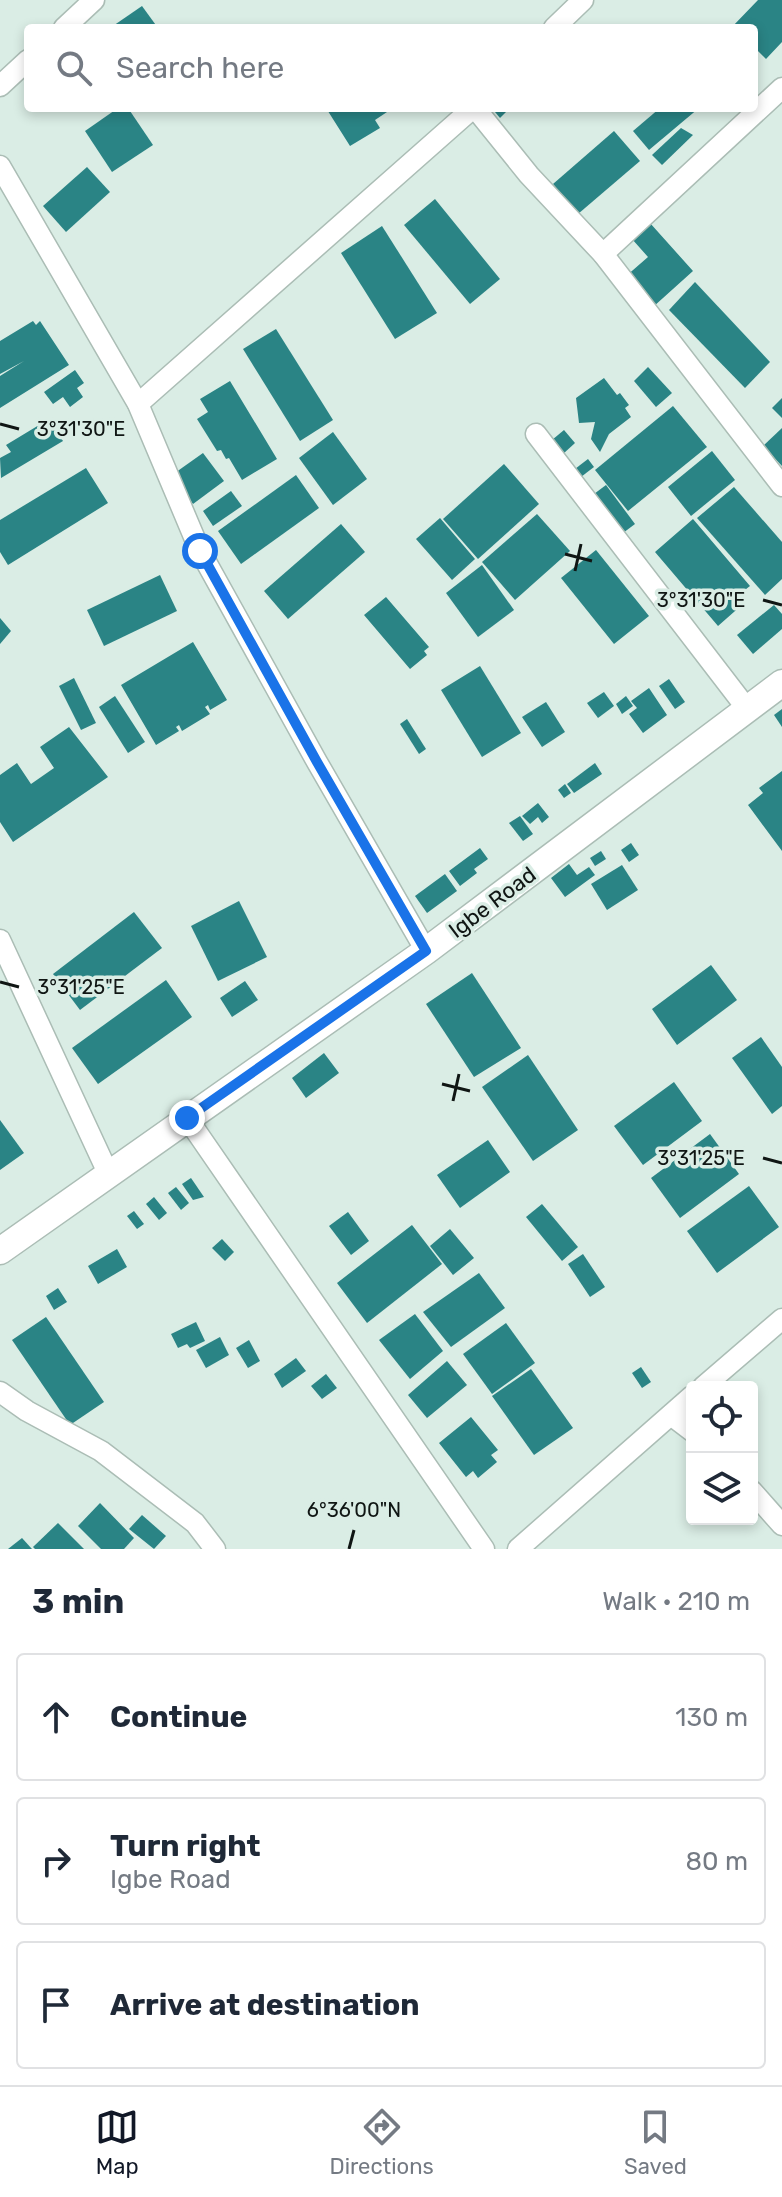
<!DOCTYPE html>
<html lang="en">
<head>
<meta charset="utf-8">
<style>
	body { margin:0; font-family:Rubik,sans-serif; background:#f6f6f7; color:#1f2937 }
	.controls { position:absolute; right:24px; bottom:24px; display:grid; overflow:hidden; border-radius:8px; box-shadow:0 4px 12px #0003 }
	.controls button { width:72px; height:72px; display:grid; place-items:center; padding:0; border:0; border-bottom:2px solid #e0e1e3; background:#fff; color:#1f2937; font:40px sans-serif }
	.stop { position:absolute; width:24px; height:24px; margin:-18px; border:6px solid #1a73e8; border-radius:50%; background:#fff }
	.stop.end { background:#1a73e8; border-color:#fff; box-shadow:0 2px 8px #0008 }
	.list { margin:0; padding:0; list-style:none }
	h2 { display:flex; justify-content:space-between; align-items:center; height:104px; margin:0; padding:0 32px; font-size:34px }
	h2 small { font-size:26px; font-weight:400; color:#747a83 }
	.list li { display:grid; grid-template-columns:52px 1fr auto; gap:24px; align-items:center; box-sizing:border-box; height:128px; margin:0 16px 16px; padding:0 16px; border:2px solid #e0e1e3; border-radius:8px }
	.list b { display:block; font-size:30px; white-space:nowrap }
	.list p { margin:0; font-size:26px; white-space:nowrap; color:#747a83 }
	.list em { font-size:26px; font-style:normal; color:#747a83 }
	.icon { flex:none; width:44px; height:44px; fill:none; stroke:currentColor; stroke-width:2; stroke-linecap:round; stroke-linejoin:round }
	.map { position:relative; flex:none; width:782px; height:1549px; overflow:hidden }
	.search { position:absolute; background:#fff; box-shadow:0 4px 12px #0003; left:24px; right:24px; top:24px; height:88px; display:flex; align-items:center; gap:20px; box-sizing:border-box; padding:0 28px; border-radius:8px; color:#747a83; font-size:30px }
	.sheet { height:536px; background:#fff }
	nav { display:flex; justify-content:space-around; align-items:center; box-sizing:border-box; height:112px; border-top:2px solid #e0e1e3; background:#fff; font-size:22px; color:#747a83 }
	nav a { display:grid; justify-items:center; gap:4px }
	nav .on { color:#111827 }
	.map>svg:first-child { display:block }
</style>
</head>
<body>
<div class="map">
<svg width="782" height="1549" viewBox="0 0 782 1549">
	<rect width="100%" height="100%" fill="#daede5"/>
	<g fill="#2a8485">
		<path d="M758 0H782V42L766 59 754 47V28H731Z"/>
		<path d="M142 6 158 28H110Z"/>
		<path d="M118 108H128L153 145 112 172 85 131Z"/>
		<path d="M326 108H393L375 120 380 128 350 146Z"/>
		<path d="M500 108H510L500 118 495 112Z"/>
		<path d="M660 108H699L649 150 633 131Z"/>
		<path d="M681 128 693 135 662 165 652 155Z"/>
		<path d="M614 131 640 161 578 214 553 184Z"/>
		<path d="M87 167 110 192 66 232 43 206Z"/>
		<path d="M435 199 500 279 470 304 404 225Z"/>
		<path d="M650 223 693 271 653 307 625 277 648 257 632 239Z"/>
		<path d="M382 226 437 313 395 339 341 253Z"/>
		<path d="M695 282 770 362 745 388 669 310Z"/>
		<path d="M33 321 36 325 40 321 69 365 0 408V376L24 361 0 374V341Z"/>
		<path d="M276 329 333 420 300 441 243 349Z"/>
		<path d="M648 367 672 393 656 407 634 381Z"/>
		<path d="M75 370 84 383 77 388 83 397 70 407 63 397 53 404 44 392Z"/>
		<path d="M604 378 617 395 620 393 629 405 625 408 631 417 609 434 600 452 591 439 595 422 579 423 576 398Z"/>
		<path d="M230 381 277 459 242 480 229 458 226 459 221 450 217 451 197 419 208 412 200 399Z"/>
		<path d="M782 398V418L772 408Z"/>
		<path d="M673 406 707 447 628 511 595 470Z"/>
		<path d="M49 419 63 441 1 478 0 458 11 452 6 445Z"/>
		<path d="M782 428V466L763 446Z"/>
		<path d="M564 430 575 443 563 454 552 440Z"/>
		<path d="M333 432 367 479 333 505 299 458Z"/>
		<path d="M712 451 735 480 691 516 668 487Z"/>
		<path d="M203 453 224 481 193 504 172 475Z"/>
		<path d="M588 459 594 467 577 480 571 472Z"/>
		<path d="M504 464 539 504 478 559 443 519Z"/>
		<path d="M86 468 108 503 8 565 0 552V520Z"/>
		<path d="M296 475 319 508 241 564 218 531Z"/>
		<path d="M606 485 635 524 623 533 594 494Z"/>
		<path d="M734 487 782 542V579L765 595 697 518Z"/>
		<path d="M231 491 242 506 213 526 203 511Z"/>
		<path d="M537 514 570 551 515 600 482 562Z"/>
		<path d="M440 518 475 559 452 580 416 539Z"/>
		<path d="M693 519 750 586 737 596 743 604 718 626 655 552Z"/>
		<path d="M341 524 365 552 288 619 264 591Z"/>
		<path d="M596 550 649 616 614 644 561 578Z"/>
		<path d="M482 565 514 610 478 637 446 593Z"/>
		<path d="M160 575 177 611 104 646 87 610Z"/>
		<path d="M386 597 429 647 424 651 427 655 410 669 364 615Z"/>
		<path d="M774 605 782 614V629L753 654 737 635Z"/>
		<path d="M0 618 11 631 0 644Z"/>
		<path d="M193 642 227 700 210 710 208 705 205 707 210 714 182 731 179 725 176 727 179 731 156 745 121 685Z"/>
		<path d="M480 666 521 733 482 757 441 690Z"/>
		<path d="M74 678 96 723 81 730 59 686Z"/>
		<path d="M669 679 685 702 675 709 659 686Z"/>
		<path d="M649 688 667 715 643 733 629 714 637 708 631 701Z"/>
		<path d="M604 692 614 706 598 718 587 703Z"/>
		<path d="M115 696 145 742 128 753 99 707Z"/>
		<path d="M626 696 633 706 622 714 616 704Z"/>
		<path d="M546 702 565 732 542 747 522 717Z"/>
		<path d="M782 709V727L774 715Z"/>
		<path d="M407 719 426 749 419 754 400 724Z"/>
		<path d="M69 727 108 777 13 842 0 822V775L17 763 31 784 54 768 40 747Z"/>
		<path d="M595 763 602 774 574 793 567 784Z"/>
		<path d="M782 771V851L748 805 763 793 759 788Z"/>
		<path d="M565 784 571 793 564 798 558 790Z"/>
		<path d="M538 803 549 817 542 823 538 817 530 824 522 816Z"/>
		<path d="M520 816 533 834 523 841 509 823Z"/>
		<path d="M631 843 639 855 629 862 621 850Z"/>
		<path d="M480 848 488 859 474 869 477 873 460 886 449 871Z"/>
		<path d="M601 851 606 859 595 866 590 858Z"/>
		<path d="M569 864 577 875 589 867 595 875 565 897 551 878Z"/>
		<path d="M622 865 638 890 607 910 591 884Z"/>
		<path d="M445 874 457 891 427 913 415 896Z"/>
		<path d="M239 901 267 957 218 981 191 926Z"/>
		<path d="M134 912 162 948 80 1010 53 974Z"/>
		<path d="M711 965 737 1000 677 1045 652 1009Z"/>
		<path d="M472 973 521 1048 474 1077 426 1004Z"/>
		<path d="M166 980 192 1017 98 1084 72 1048Z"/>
		<path d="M245 981 258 1000 232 1017 220 998Z"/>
		<path d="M761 1037 782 1067V1106L772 1114 732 1058Z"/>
		<path d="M324 1053 339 1073 306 1098 292 1078Z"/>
		<path d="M528 1055 578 1130 533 1161 482 1087Z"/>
		<path d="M674 1082 702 1121 643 1165 614 1126Z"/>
		<path d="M0 1120 24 1153 0 1170Z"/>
		<path d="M710 1134 739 1174 680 1218 651 1178Z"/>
		<path d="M488 1140 510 1172 460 1208 437 1175Z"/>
		<path d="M191 1178 204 1197 193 1200 182 1184Z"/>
		<path d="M749 1186 779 1227 717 1273 687 1231Z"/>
		<path d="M176 1187 189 1203 181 1210 168 1193Z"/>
		<path d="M154 1197 167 1213 159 1220 146 1204Z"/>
		<path d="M542 1204 578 1247 562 1261 526 1217Z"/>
		<path d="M134 1211 144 1224 137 1229 127 1216Z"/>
		<path d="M348 1212 369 1241 351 1255 329 1226Z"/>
		<path d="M412 1225 442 1264 367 1323 337 1283Z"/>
		<path d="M450 1229 474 1258 453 1275 430 1246Z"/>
		<path d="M222 1239 234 1252 225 1261 212 1248Z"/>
		<path d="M117 1249 127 1267 98 1284 88 1266Z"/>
		<path d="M583 1254 605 1287 590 1297 568 1264Z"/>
		<path d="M479 1273 505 1308 451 1347 423 1312Z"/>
		<path d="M58 1288 67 1302 54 1310 46 1296Z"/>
		<path d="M415 1314 443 1351 410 1379 379 1340Z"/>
		<path d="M46 1317 104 1402 70 1425 12 1340Z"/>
		<path d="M196 1322 205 1341 190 1348 187 1344 178 1348 171 1334Z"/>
		<path d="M506 1323 535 1363 492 1394 463 1354Z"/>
		<path d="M220 1337 229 1355 206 1368 196 1350Z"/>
		<path d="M249 1340 260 1361 248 1368 236 1348Z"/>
		<path d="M296 1358 306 1371 282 1388 274 1374Z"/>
		<path d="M447 1361 467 1385 427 1418 408 1395Z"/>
		<path d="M641 1367 651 1382 642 1388 632 1373Z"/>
		<path d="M531 1369 573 1428 534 1455 492 1396Z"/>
		<path d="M326 1374 337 1388 322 1399 311 1386Z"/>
		<path d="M471 1417 498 1450 491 1455 497 1462 478 1478 473 1471 466 1477 439 1443Z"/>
		<path d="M100 1503 134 1538 124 1549H101L78 1526Z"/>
		<path d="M142 1515 166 1536 154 1549 129 1529Z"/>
		<path d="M58 1523 84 1549H35L33 1547Z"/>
		<path d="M22 1538 32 1549H8Z"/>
	</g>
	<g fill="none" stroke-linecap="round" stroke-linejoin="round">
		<g stroke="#abbdb5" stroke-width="23">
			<g id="minor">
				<path d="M64 28 94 0"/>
				<path d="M554 28 583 0"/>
				<path d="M0 86 28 60"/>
				<path d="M475 108 529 175 603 254 782 486"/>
				<path d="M0 166 138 404 200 551 317 762 426 951"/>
				<path d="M603 254 782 88"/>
				<path d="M138 404 473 108"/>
				<path d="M536 434 748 710"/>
				<path d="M0 940 108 1173"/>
				<path d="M187 1118 484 1549"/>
				<path d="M703 1387 782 1319"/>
				<path d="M0 1392 27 1411 101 1451 195 1523 215 1549"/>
				<path d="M671 1415 692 1431"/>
				<path d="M752 1491 782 1525"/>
				<path d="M518 1549 692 1396"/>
			</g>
		</g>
		<g stroke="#abbdb5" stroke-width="29">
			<path id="tertiary" d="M0 1251 426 951 782 683"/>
		</g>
		<use href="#minor" stroke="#fff" stroke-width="20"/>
		<use href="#tertiary" stroke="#fff" stroke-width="26"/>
	</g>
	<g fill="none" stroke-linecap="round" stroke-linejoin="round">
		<path stroke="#1a73e8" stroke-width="10" d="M187 1118 426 951 317 762 200 551"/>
	</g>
	<path fill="none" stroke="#101614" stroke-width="3" d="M0 424 19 429M565 554 592 561M575 571 581 544M763 600 782 605M0 982 19 987M442 1084 470 1091M453 1101 459 1074M763 1158 782 1163M349 1549 354 1530"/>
	<g text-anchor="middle" stroke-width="7" stroke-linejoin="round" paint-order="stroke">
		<g font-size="22" fill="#101614" stroke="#daede5">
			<text transform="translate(492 902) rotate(-37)" y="8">Igbe Road</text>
		</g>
	</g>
	<g font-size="20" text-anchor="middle" fill="#101614" stroke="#daede5" stroke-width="7" stroke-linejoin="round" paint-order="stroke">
		<text x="81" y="436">3°31'30"E</text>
		<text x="701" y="607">3°31'30"E</text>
		<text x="81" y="994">3°31'25"E</text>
		<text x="701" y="1165">3°31'25"E</text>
		<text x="354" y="1517">6°36'00"N</text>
	</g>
</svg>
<div class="controls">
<button><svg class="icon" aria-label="locate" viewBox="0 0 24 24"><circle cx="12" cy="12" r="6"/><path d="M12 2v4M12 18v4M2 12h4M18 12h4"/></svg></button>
<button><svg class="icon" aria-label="layers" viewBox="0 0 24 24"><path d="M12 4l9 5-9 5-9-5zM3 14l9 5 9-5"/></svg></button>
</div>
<div class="stop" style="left:200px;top:551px"></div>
<div class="stop end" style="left:187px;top:1118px"></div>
<div class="search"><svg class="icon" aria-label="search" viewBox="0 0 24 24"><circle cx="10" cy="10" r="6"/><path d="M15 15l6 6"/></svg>Search here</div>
</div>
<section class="sheet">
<h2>3 min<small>Walk · 210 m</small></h2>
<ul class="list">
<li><svg class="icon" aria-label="ahead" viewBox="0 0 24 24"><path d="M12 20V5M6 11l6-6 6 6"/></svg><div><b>Continue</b></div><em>130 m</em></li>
<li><svg class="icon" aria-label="right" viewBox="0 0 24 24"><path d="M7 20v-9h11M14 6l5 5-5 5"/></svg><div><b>Turn right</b><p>Igbe Road</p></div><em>80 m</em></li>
<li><svg class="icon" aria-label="arrive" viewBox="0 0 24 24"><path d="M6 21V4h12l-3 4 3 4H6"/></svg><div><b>Arrive at destination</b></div></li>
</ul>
</section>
<nav>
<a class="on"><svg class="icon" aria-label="map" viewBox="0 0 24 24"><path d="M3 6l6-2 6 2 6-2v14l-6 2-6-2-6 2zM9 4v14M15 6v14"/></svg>Map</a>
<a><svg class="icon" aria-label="directions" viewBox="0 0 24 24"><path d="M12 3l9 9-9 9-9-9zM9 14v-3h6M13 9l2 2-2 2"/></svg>Directions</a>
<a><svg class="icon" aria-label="saved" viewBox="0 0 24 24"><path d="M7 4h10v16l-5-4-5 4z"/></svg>Saved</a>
</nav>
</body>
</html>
